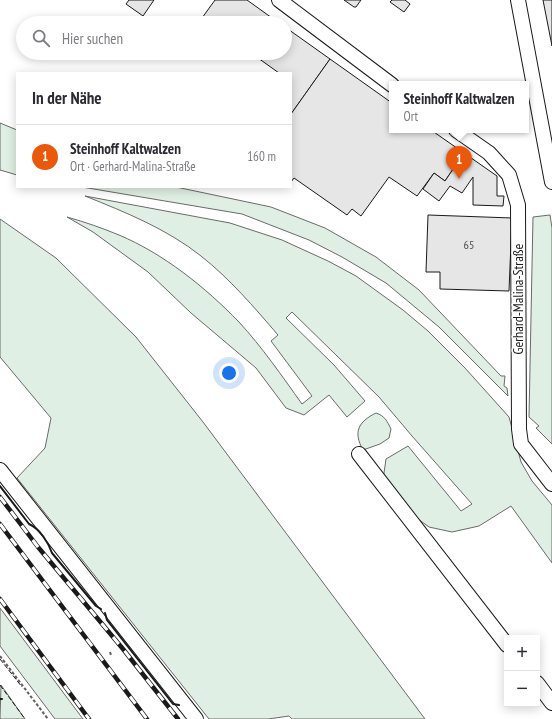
<!DOCTYPE html>
<html lang="de">
<head>
<meta charset="utf-8">
<style>
	body { margin:0; font-family:"PT Sans Narrow",sans-serif; background:#f2f2f3; color:#2b2b33 }
	.controls { position:absolute; right:12px; bottom:12px; display:grid; overflow:hidden; border-radius:0px; box-shadow:0 2px 10px #0003 }
	.controls button { width:36px; height:36px; display:grid; place-items:center; padding:0; border:0; border-bottom:1px solid #e1e1e2; background:#fff; color:#2b2b33; font:20px sans-serif }
	.you { position:absolute; left:229px; top:373px; width:14px; height:14px; margin:-10px; border:3px solid #fff; border-radius:50%; background:#1a73e8; box-shadow:0 0 0 6px #1a73e833 }
	.badge { display:grid; place-items:center; width:26px; height:26px; border-radius:50%; background:#ea580c; color:#fff; font-size:13px; font-weight:700 }
	.pin { position:absolute; translate:-50% -33px; filter:drop-shadow(0 1px 2px #0008) }
	.pin::after { content:''; position:absolute; top:21px; width:14px; height:12px; background:inherit; clip-path:polygon(0 0,100% 0,50% 100%) }
	.popup { position:absolute; left:389px; top:81px; width:140px; height:52px; box-sizing:border-box; display:grid; place-content:center; border-radius:0px; background:#fff; filter:drop-shadow(0 1px 3px #0005); font-size:13px; white-space:nowrap; color:#7c7c81 }
	.popup b { font-size:15px; color:#2b2b33 }
	.popup::after { content:''; position:absolute; left:50%; top:100%; margin-left:-8px; border:8px solid transparent; border-top-color:#fff }
	.list { margin:0; padding:0; list-style:none }
	h2 { display:flex; justify-content:space-between; align-items:center; height:52px; margin:0; padding:0 16px; font-size:17px }
	h2 small { font-size:13px; font-weight:400; color:#7c7c81 }
	.list li { display:grid; grid-template-columns:26px 1fr auto; gap:12px; align-items:center; box-sizing:border-box; height:64px; padding:0 16px; border-top:1px solid #e1e1e2 }
	.list b { display:block; font-size:15px; white-space:nowrap }
	.list p { margin:0; font-size:13px; white-space:nowrap; color:#7c7c81 }
	.list em { font-size:13px; font-style:normal; color:#7c7c81 }
	.icon { flex:none; width:22px; height:22px; fill:none; stroke:currentColor; stroke-width:2; stroke-linecap:round; stroke-linejoin:round }
	.map { position:relative; flex:none; width:552px; height:719px; overflow:hidden }
	.search { position:absolute; background:#fff; box-shadow:0 2px 10px #0003; left:16px; top:16px; width:276px; height:44px; display:flex; align-items:center; gap:10px; box-sizing:border-box; padding:0 14px; border-radius:22px; color:#7c7c81; font-size:15px }
	.panel { position:absolute; background:#fff; box-shadow:0 2px 10px #0003; left:16px; top:72px; width:276px; height:116px; border-radius:0px }
	.map>svg:first-child { display:block }
</style>
</head>
<body>
<div class="map">
<svg width="552" height="719" viewBox="0 0 552 719">
	<rect width="100%" height="100%" fill="#fff"/>
	<g fill="#e0efe3" stroke="#6a6a6a">
		<path d="M0 123 17 130V175L0 170Z"/>
		<path d="M82 187H176L271 207 325 228 376 257 419 290 501 376H505L504 386 507 388 508 396 439 327 386 283 342 257 309 240 242 214Z"/>
		<path d="M85 196 230 223 282 240 328 261 356 276 403 310 428 331 465 368 509 417 521 462 532 481 552 505V563L511 506 479 526 452 532 429 527 414 516 383 480 386 459 408 446 461 511 472 504 412 436 379 397 292 312 286 318 334 365 365 401 347 417 329 395 304 415 286 408 256 368 191 313 148 272 93 232 67 217C85 222 102 228 119 235 164 254 205 287 239 322 262 347 282 376 302 404L312 396 271 341 278 335C254 307 230 279 201 256 167 229 125 212 85 196Z"/>
		<path d="M550 215 552 228V444L536 428 539 426 529 417 533 217Z"/>
		<path d="M0 219 56 258 136 337 203 422 425 719H292L289 716 268 719H209L17 478 45 448 51 418 0 357Z"/>
		<path d="M376 413C385 416 387 421 391 429L389 438 380 444 363 450C353 432 358 422 376 413Z"/>
		<path d="M0 608 83 719H55L0 646Z"/>
		<path d="M1 685 25 719H0Z"/>
	</g>
	<g fill="#e6e6e6" stroke="#1a1a1a">
		<path d="M129 0H154L143 16 126 4Z"/>
		<path d="M215 0H247L279 23H209L202 18Z"/>
		<path d="M344 0H361L356 7H354Z"/>
		<path d="M392 0H405L410 4 404 12 390 2Z"/>
		<path d="M543 0H552V46Z"/>
		<path d="M285 27 330 59 291 114V73H279L251 53H285Z"/>
		<path d="M330 59 392 103V130H431L464 153 445 181 434 173 417 196 389 177 361 216 352 209 347 215 294 178 291 182V114Z"/>
		<path d="M464 153 497 176V196H504L503 206 473 205V177L462 193 450 186 439 201 423 189 434 173 445 181Z"/>
		<path d="M428 215 512 218 509 291 440 289V272H426Z"/>
	</g>
	<g fill="none" stroke-linecap="round" stroke-linejoin="round">
		<g stroke="#1a1a1a" stroke-width="16">
			<g id="minor">
				<path d="M279 0 392 85"/>
				<path d="M518 0 552 182"/>
				<path d="M456 130 489 153 509 175 518 205 519 429 521 444 552 484"/>
				<path d="M359 454 507 645"/>
				<path d="M0 470 196 719"/>
				<path d="M537 683 552 703"/>
			</g>
		</g>
		<g stroke="#5f5f5f" stroke-width="2" stroke-dasharray="3 2" stroke-linecap="butt">
			<path d="M110 652 111 655"/>
			<path d="M0 656 48 719"/>
		</g>
		<use href="#minor" stroke="#fff" stroke-width="14"/>
		<g stroke="#1a1a1a" stroke-width="4.5">
			<g id="rail">
				<path d="M0 497 38 547 123 649 178 719"/>
				<path d="M0 524 147 719"/>
				<path d="M0 599 89 719"/>
			</g>
		</g>
		<use href="#rail" stroke="#fff" stroke-width="3" stroke-dasharray="9" stroke-linecap="butt"/>
		<g stroke="#1a1a1a" stroke-width="1" stroke-dasharray="5 2" stroke-linecap="butt">
			<path d="M0 659 22 687"/>
			<path d="M0 685 25 719"/>
		</g>
		<g stroke="#1a1a1a" stroke-width="2">
			<path d="M0 486 29 524C40 529 48 542 52 553L96 606 101 609"/>
			<path d="M105 613 107 620 173 704 179 705"/>
			<path d="M0 699H2"/>
		</g>
	</g>
	<g text-anchor="middle" stroke-width="3" stroke-linejoin="round" paint-order="stroke">
		<g font-size="12" fill="#4d4d4d">
			<text x="469" y="249">65</text>
		</g>
		<g font-size="14" fill="#1a1a1a" stroke="#fff">
			<text transform="translate(518 299) rotate(-90)" y="5">Gerhard-Malina-Straße</text>
		</g>
	</g>
</svg>
<div class="controls">
<button>+</button>
<button>−</button>
</div>
<div class="you"></div>
<div class="pin badge" style="left:459px;top:179px">1</div>
<div class="popup"><b>Steinhoff Kaltwalzen</b>Ort</div>
<div class="search"><svg class="icon" aria-label="search" viewBox="0 0 24 24"><circle cx="10" cy="10" r="6"/><path d="M15 15l6 6"/></svg>Hier suchen</div>
<section class="panel">
<h2>In der Nähe<small></small></h2>
<ul class="list">
<li><span class="badge">1</span><div><b>Steinhoff Kaltwalzen</b><p>Ort · Gerhard-Malina-Straße</p></div><em>160 m</em></li>
</ul>
</section>
</div>
</body>
</html>
